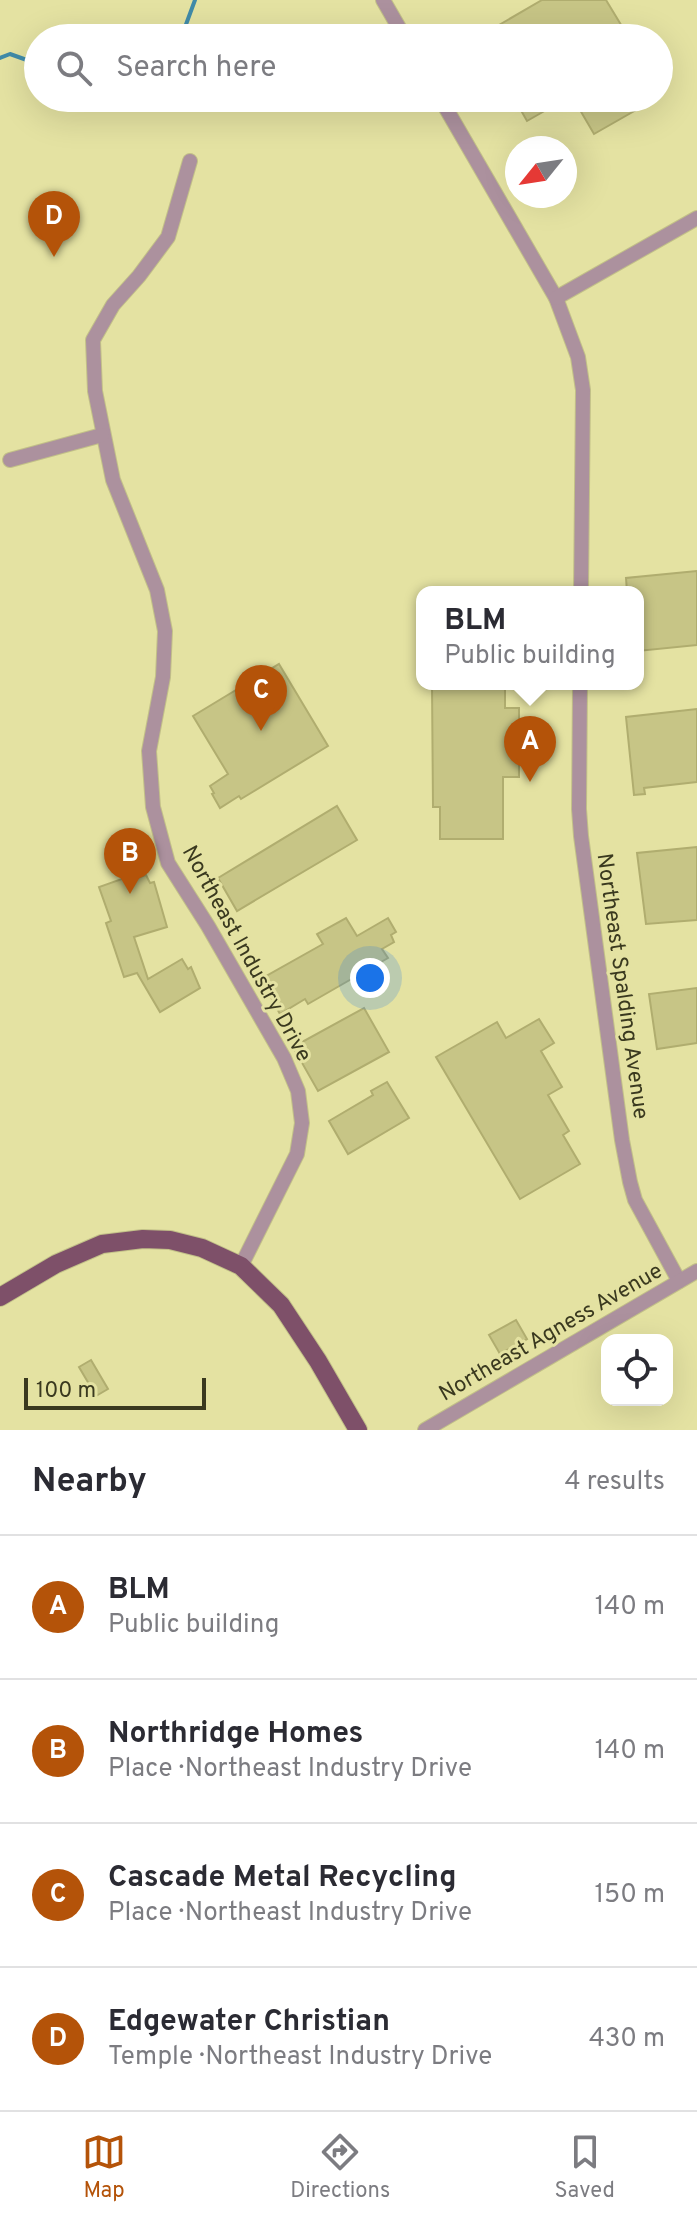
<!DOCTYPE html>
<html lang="en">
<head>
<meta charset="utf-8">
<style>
	body { margin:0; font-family:Overpass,sans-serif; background:#f7f7f7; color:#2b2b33 }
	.controls { position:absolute; right:24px; bottom:24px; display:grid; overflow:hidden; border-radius:16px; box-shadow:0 8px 32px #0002 }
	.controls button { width:72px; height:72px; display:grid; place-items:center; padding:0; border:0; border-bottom:2px solid #e1e1e2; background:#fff; color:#2b2b33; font:40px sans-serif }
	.compass { position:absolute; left:505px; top:136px; width:72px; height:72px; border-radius:50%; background:#fff; box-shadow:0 8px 32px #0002; rotate:240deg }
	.scale { position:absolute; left:24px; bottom:20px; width:182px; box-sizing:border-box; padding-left:8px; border:4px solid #3a391f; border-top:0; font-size:22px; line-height:28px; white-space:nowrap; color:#3a391f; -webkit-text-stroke:6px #e4e2a2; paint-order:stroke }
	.you { position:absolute; left:370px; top:978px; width:28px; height:28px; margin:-20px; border:6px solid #fff; border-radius:50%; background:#1a73e8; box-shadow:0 0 0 12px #1a73e833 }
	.badge { display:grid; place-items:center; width:52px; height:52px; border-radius:50%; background:#b45309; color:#fff; font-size:26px; font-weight:700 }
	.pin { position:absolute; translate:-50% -66px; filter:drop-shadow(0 2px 4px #0008) }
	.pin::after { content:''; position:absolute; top:42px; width:28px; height:24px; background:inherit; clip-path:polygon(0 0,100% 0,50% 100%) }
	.popup { position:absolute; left:416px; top:586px; width:228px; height:104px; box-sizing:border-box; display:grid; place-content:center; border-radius:16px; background:#fff; filter:drop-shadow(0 2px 6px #0005); font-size:26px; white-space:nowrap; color:#7c7c81 }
	.popup b { font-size:30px; color:#2b2b33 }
	.popup::after { content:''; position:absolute; left:50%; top:100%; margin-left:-16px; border:16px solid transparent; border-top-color:#fff }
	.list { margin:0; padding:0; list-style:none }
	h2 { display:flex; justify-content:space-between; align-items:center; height:104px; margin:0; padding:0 32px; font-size:34px }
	h2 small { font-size:26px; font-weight:400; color:#7c7c81 }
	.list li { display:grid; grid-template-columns:52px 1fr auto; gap:24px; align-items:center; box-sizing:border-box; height:144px; padding:0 32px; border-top:2px solid #e1e1e2 }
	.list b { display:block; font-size:30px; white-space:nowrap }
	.list p { margin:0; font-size:26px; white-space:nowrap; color:#7c7c81 }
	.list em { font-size:26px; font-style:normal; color:#7c7c81 }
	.icon { flex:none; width:44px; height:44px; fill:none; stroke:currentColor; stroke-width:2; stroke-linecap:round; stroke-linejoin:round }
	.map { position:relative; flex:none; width:697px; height:1430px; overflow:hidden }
	.search { position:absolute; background:#fff; box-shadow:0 8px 32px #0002; left:24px; right:24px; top:24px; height:88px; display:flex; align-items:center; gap:20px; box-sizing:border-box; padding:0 28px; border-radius:44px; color:#7c7c81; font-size:30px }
	.sheet { height:680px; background:#fff }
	nav { display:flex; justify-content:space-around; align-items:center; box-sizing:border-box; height:112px; border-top:2px solid #e1e1e2; background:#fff; font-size:22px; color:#7c7c81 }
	nav a { display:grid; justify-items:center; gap:4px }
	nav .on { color:#b45309 }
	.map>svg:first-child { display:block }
</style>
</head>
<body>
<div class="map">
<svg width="697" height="1430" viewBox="0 0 697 1430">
	<rect width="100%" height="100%" fill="#e4e2a2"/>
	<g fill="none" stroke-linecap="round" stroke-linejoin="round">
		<g stroke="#418ba8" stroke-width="4">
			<path d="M181 38 195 0"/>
			<path d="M0 58 10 54 38 64"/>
		</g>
	</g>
	<g fill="#c7c586" stroke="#b0ad6f" stroke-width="2">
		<path d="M542 0H606L629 38H497L492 29Z"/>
		<path d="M514 98H551L555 105 527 121Z"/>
		<path d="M573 98H657L594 134Z"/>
		<path d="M697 571V645L638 651V592H627L626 578Z"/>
		<path d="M279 664 328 746 241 799 239 796 220 808 212 794 214 793 210 786 228 774 193 716Z"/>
		<path d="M432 684H505V708H519V726H525V758H519V777H503V839H440V807H433Z"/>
		<path d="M697 709V782L644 788 645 794 634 795 626 717Z"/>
		<path d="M337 806 357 840 237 911 218 878Z"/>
		<path d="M697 847V920L646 924 637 853Z"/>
		<path d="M133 875 134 879 146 875 150 883 154 882 167 927 134 937 148 979 182 959 188 969 191 967 200 988 160 1012 137 973 124 977 106 923 111 921 99 887Z"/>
		<path d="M346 918 357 936 388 918 396 932 391 935 394 942 382 949 388 958 308 1004 305 999 280 1014 261 979 323 944 317 934Z"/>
		<path d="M697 988V1043L657 1049 649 994Z"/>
		<path d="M364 1008 389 1052 318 1091 293 1047Z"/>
		<path d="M539 1019 554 1043 541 1051 562 1087 548 1095 569 1131 563 1135 580 1164 520 1199 436 1057 497 1022 506 1038Z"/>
		<path d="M387 1082 409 1118 348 1154 329 1121 373 1095 371 1091Z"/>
		<path d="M516 1320 527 1339 500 1354 489 1335Z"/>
		<path d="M91 1360 108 1389 96 1396 79 1367Z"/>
	</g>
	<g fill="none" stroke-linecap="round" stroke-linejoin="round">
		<g stroke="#c2c088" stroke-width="16">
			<g id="minor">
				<path d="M383 0 405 38"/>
				<path d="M440 98 556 298 578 357 583 390 581 592"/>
				<path d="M190 161 168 237 139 276 113 305 93 340 95 391 113 480 157 590 165 631 163 677 149 751 153 807 168 863 208 926 284 1058 298 1091 302 1123 297 1154 241 1266"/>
				<path d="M556 298 697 218"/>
				<path d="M10 460 102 435"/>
				<path d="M580 684 579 809 581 836 622 1140 630 1182 635 1200 679 1281"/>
				<path d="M425 1430 697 1271"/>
			</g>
		</g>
		<g stroke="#c2c088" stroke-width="20">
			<path id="major" d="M0 1297 56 1264 102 1244 143 1239 170 1240 202 1248 241 1266 281 1305 318 1361 358 1430"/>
		</g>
		<use href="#minor" stroke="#ac919e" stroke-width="14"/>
		<use href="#major" stroke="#7e5069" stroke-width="18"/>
	</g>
	<g text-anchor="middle" stroke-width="6" stroke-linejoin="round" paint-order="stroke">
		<g font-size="22" fill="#3a391f" stroke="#e4e2a2">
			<text transform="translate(248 953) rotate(61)" y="8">Northeast Industry Drive</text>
			<text transform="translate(624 986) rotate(82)" y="8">Northeast Spalding Avenue</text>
			<text transform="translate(550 1331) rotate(-30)" y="8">Northeast Agness Avenue</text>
		</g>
	</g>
</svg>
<div class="controls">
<button><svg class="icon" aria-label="locate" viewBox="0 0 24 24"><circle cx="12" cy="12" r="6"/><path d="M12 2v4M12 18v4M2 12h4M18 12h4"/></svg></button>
</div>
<svg class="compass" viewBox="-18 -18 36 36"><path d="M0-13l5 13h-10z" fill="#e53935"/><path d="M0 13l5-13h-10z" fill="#7c7c81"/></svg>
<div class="scale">100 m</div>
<div class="you"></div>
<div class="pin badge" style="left:530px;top:782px">A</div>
<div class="popup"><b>BLM</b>Public building</div>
<div class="pin badge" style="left:130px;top:894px">B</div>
<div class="pin badge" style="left:261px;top:731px">C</div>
<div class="pin badge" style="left:54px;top:257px">D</div>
<div class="search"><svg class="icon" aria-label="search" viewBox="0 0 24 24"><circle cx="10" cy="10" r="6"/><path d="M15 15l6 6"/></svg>Search here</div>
</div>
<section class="sheet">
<h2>Nearby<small>4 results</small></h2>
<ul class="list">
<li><span class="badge">A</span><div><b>BLM</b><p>Public building</p></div><em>140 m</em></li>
<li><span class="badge">B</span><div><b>Northridge Homes</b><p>Place · Northeast Industry Drive</p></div><em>140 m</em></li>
<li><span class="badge">C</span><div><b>Cascade Metal Recycling</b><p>Place · Northeast Industry Drive</p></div><em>150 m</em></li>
<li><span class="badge">D</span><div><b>Edgewater Christian</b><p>Temple · Northeast Industry Drive</p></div><em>430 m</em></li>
</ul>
</section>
<nav>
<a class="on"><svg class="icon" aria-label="map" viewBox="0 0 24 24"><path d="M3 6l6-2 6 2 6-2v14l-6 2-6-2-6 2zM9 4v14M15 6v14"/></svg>Map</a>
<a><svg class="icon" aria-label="directions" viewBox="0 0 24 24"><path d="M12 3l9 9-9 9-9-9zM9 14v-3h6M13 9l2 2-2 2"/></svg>Directions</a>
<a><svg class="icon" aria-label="saved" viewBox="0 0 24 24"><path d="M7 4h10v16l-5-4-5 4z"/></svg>Saved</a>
</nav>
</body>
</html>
